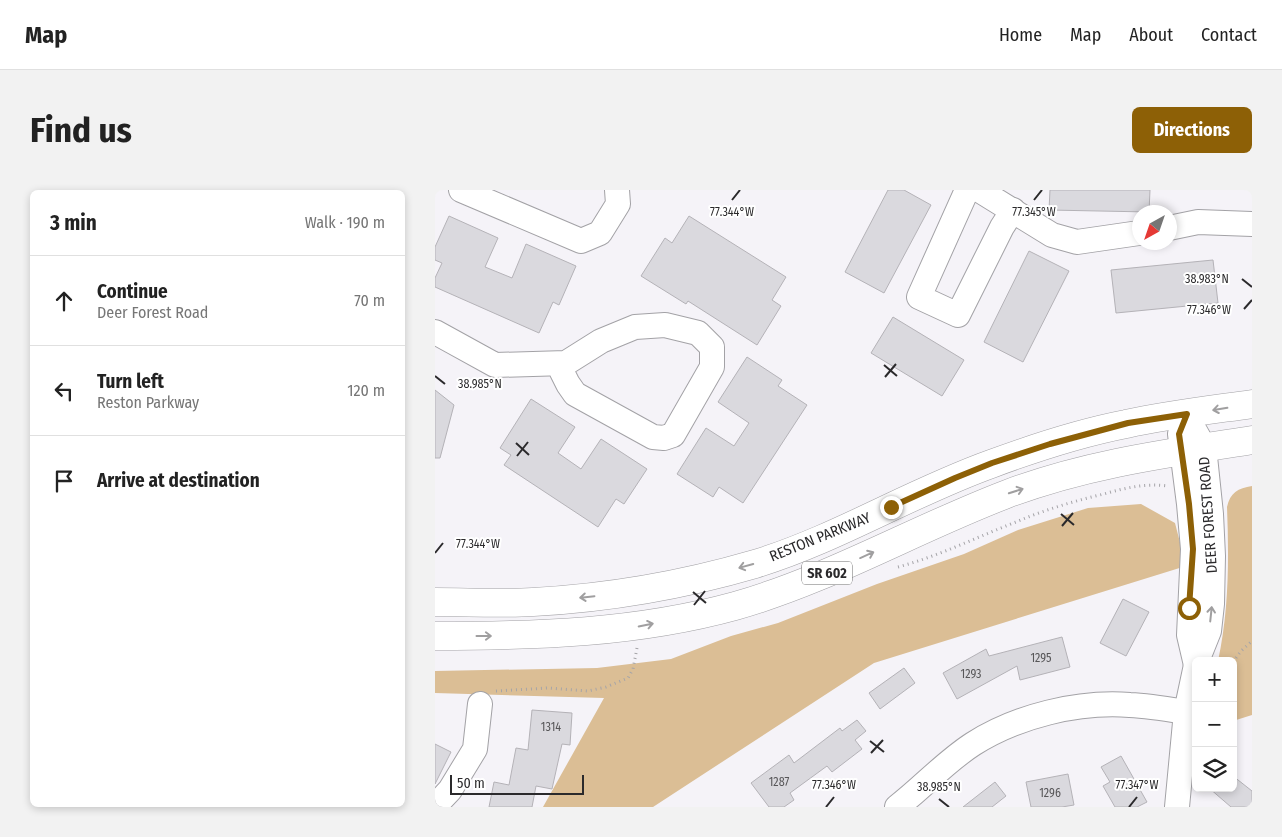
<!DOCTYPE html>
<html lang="en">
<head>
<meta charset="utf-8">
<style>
	body { margin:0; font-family:"Fira Sans Condensed",sans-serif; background:#f2f2f2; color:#222 }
	.controls { position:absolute; right:15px; bottom:15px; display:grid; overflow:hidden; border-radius:8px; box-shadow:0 2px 8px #0003 }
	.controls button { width:45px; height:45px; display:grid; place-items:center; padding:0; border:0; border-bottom:1px solid #e0e0e0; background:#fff; color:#222; font:25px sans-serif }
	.compass { position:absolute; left:697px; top:15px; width:45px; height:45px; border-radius:50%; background:#fff; box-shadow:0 2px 8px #0003; rotate:220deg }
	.scale { position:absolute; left:15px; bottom:12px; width:134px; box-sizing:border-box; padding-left:5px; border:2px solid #2b2a2c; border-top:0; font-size:14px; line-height:18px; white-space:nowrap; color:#2b2a2c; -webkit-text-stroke:4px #fff; paint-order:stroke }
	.stop { position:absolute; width:15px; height:15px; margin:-11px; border:4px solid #8d6006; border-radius:50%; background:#fff }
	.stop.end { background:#8d6006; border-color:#fff; box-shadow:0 1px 5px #0008 }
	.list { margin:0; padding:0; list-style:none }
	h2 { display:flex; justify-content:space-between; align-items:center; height:65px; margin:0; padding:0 20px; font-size:21px }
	h2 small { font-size:16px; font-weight:400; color:#767676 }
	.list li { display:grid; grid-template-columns:32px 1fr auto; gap:15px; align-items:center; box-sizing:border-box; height:90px; padding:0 20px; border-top:1px solid #e0e0e0 }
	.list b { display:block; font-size:19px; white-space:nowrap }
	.list p { margin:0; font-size:16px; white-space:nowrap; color:#767676 }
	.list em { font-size:16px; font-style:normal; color:#767676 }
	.icon { flex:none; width:28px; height:28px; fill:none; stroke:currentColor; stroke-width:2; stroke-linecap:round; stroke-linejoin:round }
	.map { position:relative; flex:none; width:817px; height:617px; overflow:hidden; border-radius:8px }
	header { display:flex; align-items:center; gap:30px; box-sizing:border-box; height:70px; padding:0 25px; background:#fff; border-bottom:1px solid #e0e0e0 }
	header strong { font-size:24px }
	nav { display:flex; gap:28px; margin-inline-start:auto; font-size:18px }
	.intro { display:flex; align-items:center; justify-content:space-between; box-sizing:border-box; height:120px; padding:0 30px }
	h1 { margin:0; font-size:35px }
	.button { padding:12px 22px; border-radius:8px; background:#8d6006; color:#fff; font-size:18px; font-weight:700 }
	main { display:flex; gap:30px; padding:0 30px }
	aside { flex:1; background:#fff; border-radius:8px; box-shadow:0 2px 8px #0003 }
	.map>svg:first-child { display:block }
</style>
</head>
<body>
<header>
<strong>Map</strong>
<nav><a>Home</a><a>Map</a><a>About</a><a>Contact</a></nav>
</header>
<div class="intro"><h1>Find us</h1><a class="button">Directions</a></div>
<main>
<aside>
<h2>3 min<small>Walk · 190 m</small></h2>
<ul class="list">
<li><svg class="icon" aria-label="ahead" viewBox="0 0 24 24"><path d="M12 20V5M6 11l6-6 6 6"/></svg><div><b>Continue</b><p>Deer Forest Road</p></div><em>70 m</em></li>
<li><svg class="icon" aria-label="left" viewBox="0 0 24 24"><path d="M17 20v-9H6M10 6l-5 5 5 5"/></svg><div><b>Turn left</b><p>Reston Parkway</p></div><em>120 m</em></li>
<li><svg class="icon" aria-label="arrive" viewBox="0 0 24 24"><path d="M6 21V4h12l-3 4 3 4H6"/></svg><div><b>Arrive at destination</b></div></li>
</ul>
</aside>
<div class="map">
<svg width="817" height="617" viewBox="0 0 817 617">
	<rect width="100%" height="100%" fill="#f5f3f8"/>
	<g fill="#dbbe95">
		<path d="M817 296V525L798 531V471H783C794 420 794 369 792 317 795 303 803 298 817 296Z"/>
		<path d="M706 314 740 333 751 376 439 473 218 617H108L169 508 0 503V481L162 478 236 469 296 446 343 433 442 394 529 364 583 340 653 318Z"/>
	</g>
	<g fill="#dad9de" stroke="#b4b2b7">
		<path d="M453 0H469L496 15 449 103 410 82Z"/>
		<path d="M615 0H715L714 22 614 20Z"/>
		<path d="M14 26 63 48 50 77 77 88 91 54 141 76 124 115 118 112 104 143 0 97V88L7 73 0 70V57Z"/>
		<path d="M254 26 351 87 337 110 346 116 322 155 253 111 251 114 206 86 230 48 237 53Z"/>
		<path d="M594 61 634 81 588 172 549 152Z"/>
		<path d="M778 70 783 113 681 123 676 80Z"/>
		<path d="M458 127 529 170 507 206 436 163Z"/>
		<path d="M312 167 347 190 343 196 372 215 308 313 284 297 278 307 242 284 271 238 299 256 314 233 283 212Z"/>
		<path d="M0 200 19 215 5 268H0Z"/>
		<path d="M96 209 140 237 123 263 146 279 166 249 212 279 189 314 181 309 163 337 69 275 76 265 65 258Z"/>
		<path d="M688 409 714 422 691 466 665 453Z"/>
		<path d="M627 447 635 477 585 490 582 476 522 509 508 483 551 459 554 466Z"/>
		<path d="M469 478 480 493 445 519 434 503Z"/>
		<path d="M97 520 137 523 135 555 127 554 117 599 101 596 97 617H54L59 592 74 595 81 558 93 560Z"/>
		<path d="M422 530 431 541 420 550 427 559 397 582 392 576 355 603 359 610 349 617H334L316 593 354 565 359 573 405 538 407 541Z"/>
		<path d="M0 554 16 562 0 594Z"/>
		<path d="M686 566 712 612 702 617H680L668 596 675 592 666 577Z"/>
		<path d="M633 584 639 615 627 617H596L591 592Z"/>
		<path d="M798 586 817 601V617H796L774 598H798Z"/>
		<path d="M560 592 571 606 557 617H528Z"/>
	</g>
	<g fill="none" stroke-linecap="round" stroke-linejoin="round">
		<g stroke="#a3a2a6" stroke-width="26">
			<g id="minor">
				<path d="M26 0 146 51 165 43 183 14 182 0"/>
				<path d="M532 0 484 107 523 125 567 37 578 20"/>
				<path d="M544 0 617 45 642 52 704 43"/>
				<path d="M734 38 763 32 817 34"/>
				<path d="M0 142 60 175 131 173 166 151 200 137 230 135 263 143 277 157V177L238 245 229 248 218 247 140 204 133 194 123 174"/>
				<path d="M752 224 745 244 754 314 758 359 754 445 761 475"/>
				<path d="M760 241 769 257 776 324 778 366 777 414 774 441 762 471"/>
				<path d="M0 616 15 600 40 559 45 514"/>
				<path d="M462 617C488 597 510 572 538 554 582 526 643 511 695 515 714 516 732 519 751 522"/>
				<path d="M742 617 751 522 761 475"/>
			</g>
		</g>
		<g stroke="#a3a2a6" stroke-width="29">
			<g id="major">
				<path d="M0 412C33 412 66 414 98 412 174 408 248 395 320 374 402 349 475 303 556 274 599 258 645 243 691 234 732 225 775 220 817 214"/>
				<path d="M0 446C101 446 202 443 300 416 395 389 480 339 572 304 651 274 734 263 817 250"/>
			</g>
		</g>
		<g stroke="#a5a4a8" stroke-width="3" stroke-dasharray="1 4" stroke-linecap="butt">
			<path d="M463 377C504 366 542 347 581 332 609 320 639 311 669 304 690 298 710 293 733 296"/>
			<path d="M798 472 806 461 817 451"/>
			<path d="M61 501 113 498 153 501 171 497 193 488 198 479 202 458"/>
		</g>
		<use href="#minor" stroke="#fff" stroke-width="24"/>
		<use href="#major" stroke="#fff" stroke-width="28"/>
	</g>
	<defs><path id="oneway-shaft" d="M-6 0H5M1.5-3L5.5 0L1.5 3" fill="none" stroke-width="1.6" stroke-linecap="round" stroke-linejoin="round" transform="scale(1.25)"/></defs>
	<g stroke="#a09fa0">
		<use href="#oneway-shaft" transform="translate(785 219) rotate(171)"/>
		<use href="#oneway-shaft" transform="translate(581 301) rotate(-18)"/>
		<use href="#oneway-shaft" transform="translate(432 365) rotate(-24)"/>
		<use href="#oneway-shaft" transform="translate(311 376) rotate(165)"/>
		<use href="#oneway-shaft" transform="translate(152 407) rotate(174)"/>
		<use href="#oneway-shaft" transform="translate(776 424) rotate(-84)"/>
		<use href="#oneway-shaft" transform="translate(211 435) rotate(-11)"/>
		<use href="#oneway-shaft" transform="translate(49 446)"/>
	</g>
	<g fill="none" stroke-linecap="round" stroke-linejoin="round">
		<path stroke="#8d6006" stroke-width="6" d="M456 317 520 288 557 273 615 254 693 233 752 224 744 244 754 314 758 359 754 418"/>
	</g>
	<path fill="none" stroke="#2b2a2c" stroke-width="2" d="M297 10 305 0M599 10 607 0M807 89 817 97M809 119 817 110M449 175 462 186M0 186 10 194M450 187 461 174M81 253 94 265M82 266 93 252M626 324 639 335M627 336 638 323M0 363 8 353M258 402 271 413M259 415 270 401M435 551 449 562M436 563 448 550M504 609 514 617M391 617 399 607M694 617 702 607"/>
	<g text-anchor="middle" stroke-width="4" stroke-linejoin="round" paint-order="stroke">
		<g font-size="12" fill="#575658">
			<text x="606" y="472">1295</text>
			<text x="536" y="488">1293</text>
			<text x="116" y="541">1314</text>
			<text x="344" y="596">1287</text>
			<text x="615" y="607">1296</text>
		</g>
		<rect fill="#fff" stroke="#6b6a6b" stroke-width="1" x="367" y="371.5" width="50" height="23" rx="4"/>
		<g font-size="14" font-weight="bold" fill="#2b2a2c">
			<text x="392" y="388">SR 602</text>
		</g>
		<g font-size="15" fill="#2b2a2c" stroke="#fff">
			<text transform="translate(773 325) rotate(-94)" y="5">DEER FOREST ROAD</text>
			<text transform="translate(385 347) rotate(-22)" y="5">RESTON PARKWAY</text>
		</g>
	</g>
	<g font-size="12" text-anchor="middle" fill="#2b2a2c" stroke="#fff" stroke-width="4" stroke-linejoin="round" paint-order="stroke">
		<text x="297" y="26">77.344°W</text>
		<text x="599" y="26">77.345°W</text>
		<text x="772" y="93">38.983°N</text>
		<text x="774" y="124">77.346°W</text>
		<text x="45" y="198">38.985°N</text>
		<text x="43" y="358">77.344°W</text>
		<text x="399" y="599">77.346°W</text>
		<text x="702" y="599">77.347°W</text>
		<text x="504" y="601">38.985°N</text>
	</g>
</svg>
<div class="controls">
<button>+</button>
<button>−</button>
<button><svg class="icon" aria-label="layers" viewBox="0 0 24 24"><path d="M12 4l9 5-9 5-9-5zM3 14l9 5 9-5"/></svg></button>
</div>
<svg class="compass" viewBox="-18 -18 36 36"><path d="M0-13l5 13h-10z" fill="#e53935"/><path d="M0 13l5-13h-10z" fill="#767676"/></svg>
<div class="scale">50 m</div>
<div class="stop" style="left:754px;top:418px"></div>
<div class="stop end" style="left:456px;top:317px"></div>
</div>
</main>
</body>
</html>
